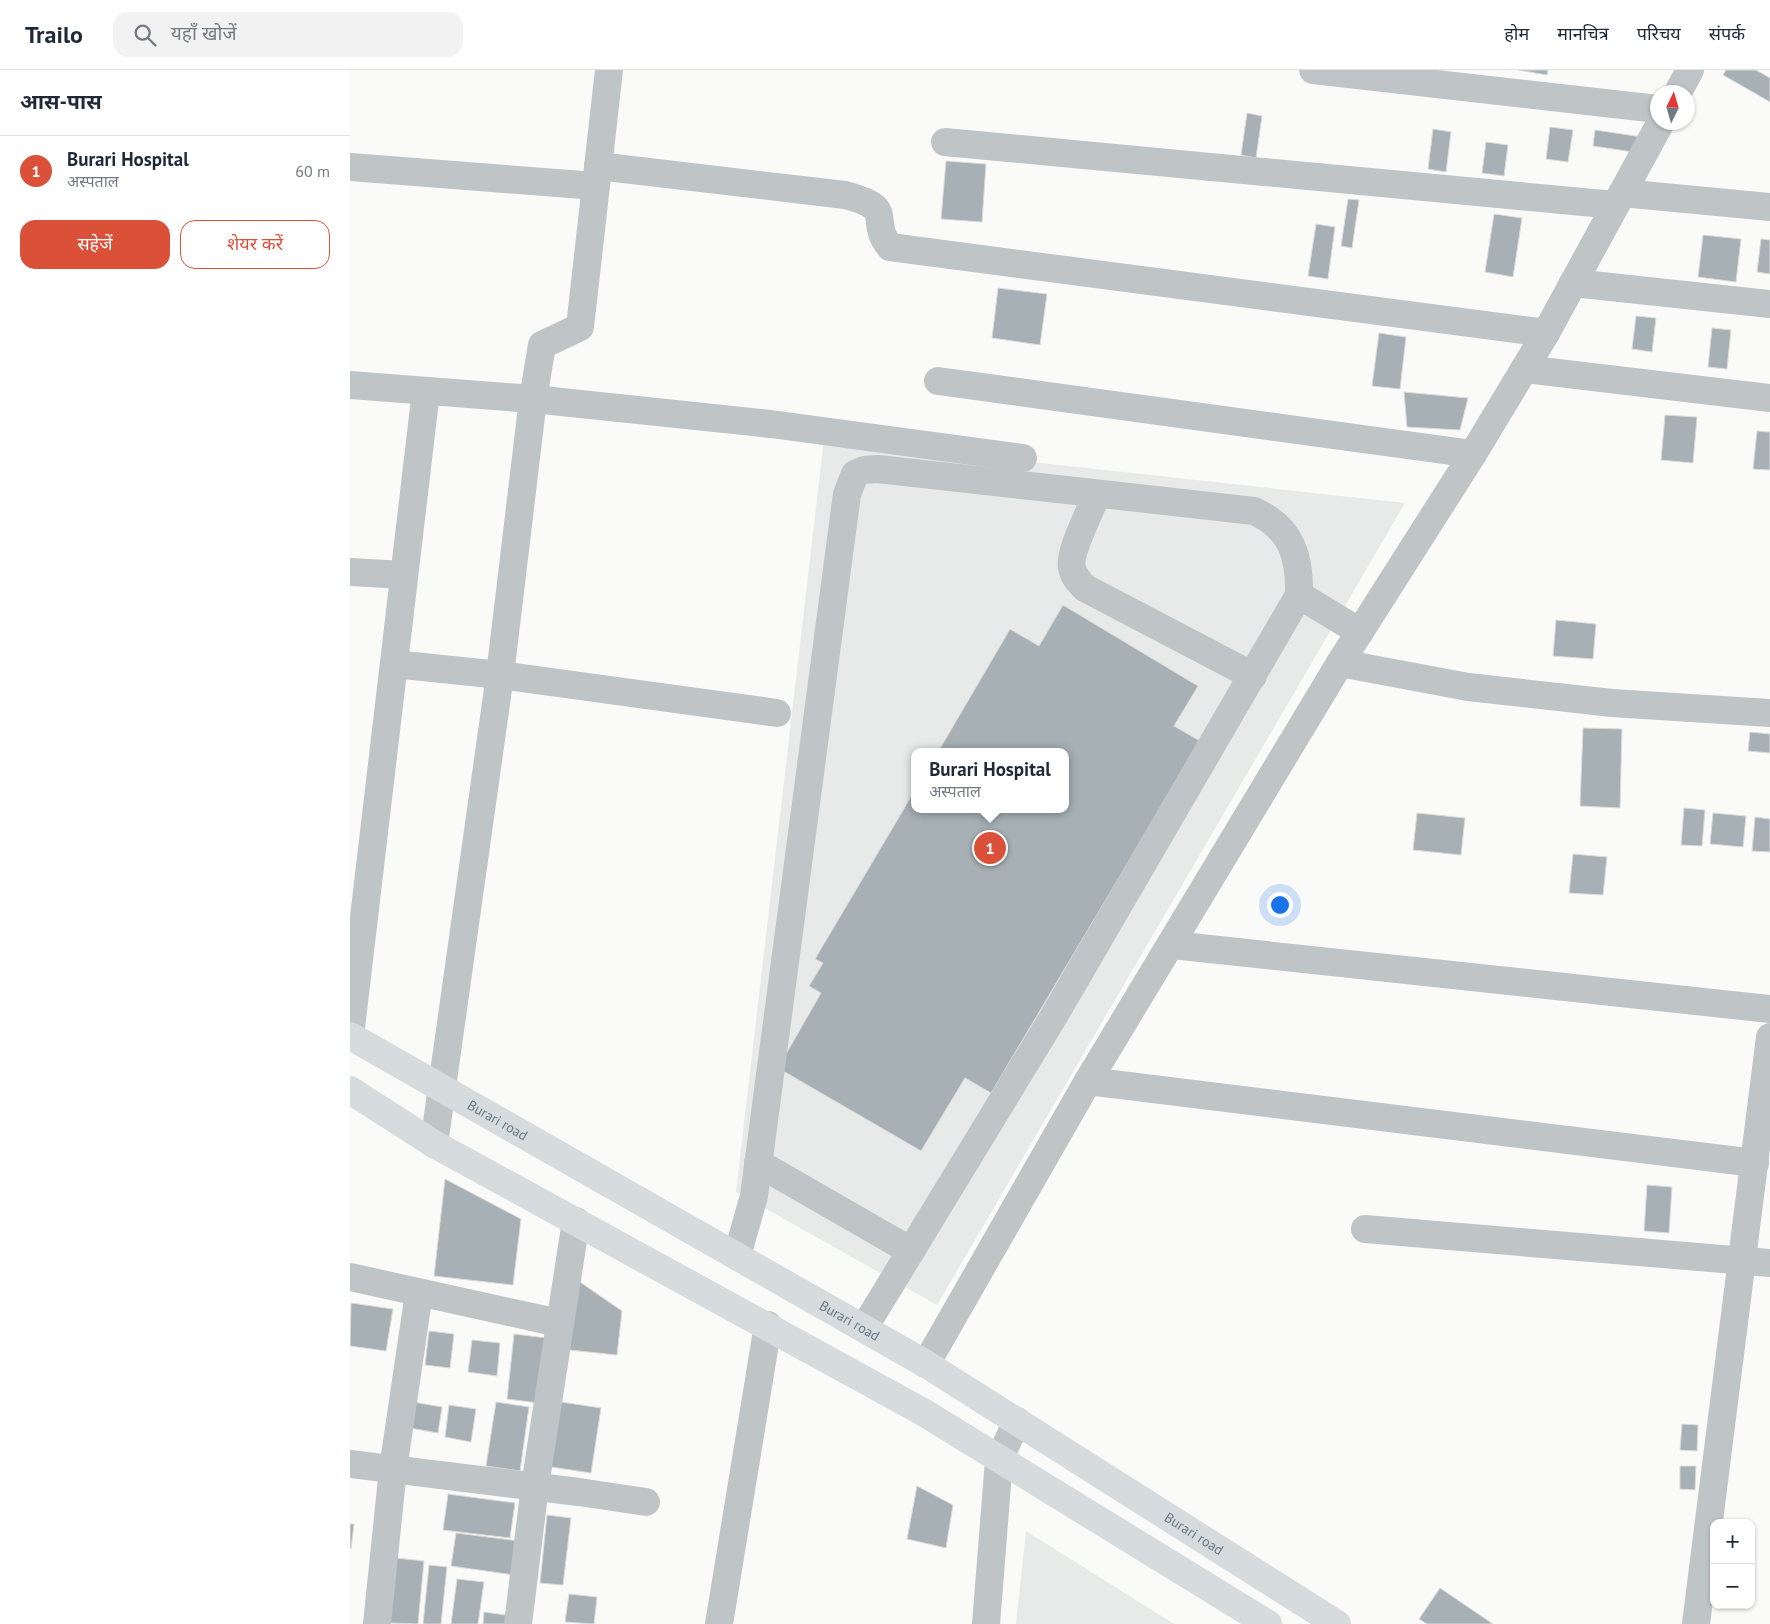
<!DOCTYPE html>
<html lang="hi">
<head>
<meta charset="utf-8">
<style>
	body { margin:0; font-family:"PT Sans","Noto Sans Devanagari",sans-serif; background:#f2f2f3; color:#1f2937 }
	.controls { position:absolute; right:15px; bottom:15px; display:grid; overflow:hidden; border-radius:10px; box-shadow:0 1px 4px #0004 }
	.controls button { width:45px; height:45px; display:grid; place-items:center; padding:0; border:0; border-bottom:1px solid #e0e1e3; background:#fff; color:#1f2937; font:25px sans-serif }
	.compass { position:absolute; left:1300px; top:15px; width:45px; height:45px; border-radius:50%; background:#fff; box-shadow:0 1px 4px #0004; rotate:5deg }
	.you { position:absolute; left:929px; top:834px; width:18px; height:18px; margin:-12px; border:4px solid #fff; border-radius:50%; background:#1a73e8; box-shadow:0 0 0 8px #1a73e833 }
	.badge { display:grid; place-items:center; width:32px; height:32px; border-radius:50%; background:#da5038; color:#fff; font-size:16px; font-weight:700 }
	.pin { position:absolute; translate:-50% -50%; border:2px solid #fff; box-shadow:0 1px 5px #0006 }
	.popup { position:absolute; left:561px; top:678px; width:158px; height:65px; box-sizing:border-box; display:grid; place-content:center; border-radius:10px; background:#fff; filter:drop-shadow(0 1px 4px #0005); font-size:16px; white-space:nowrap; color:#747a83 }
	.popup b { font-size:19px; color:#1f2937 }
	.popup::after { content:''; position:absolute; left:50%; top:100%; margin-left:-10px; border:10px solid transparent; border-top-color:#fff }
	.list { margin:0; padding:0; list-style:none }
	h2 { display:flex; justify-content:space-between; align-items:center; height:65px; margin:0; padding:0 20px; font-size:21px }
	h2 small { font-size:16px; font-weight:400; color:#747a83 }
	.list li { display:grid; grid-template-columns:32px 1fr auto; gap:15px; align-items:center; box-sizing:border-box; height:70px; padding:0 20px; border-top:1px solid #e0e1e3 }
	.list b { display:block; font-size:19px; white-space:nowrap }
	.list p { margin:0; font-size:16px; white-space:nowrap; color:#747a83 }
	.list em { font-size:16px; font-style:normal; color:#747a83 }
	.actions { display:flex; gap:10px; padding:15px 20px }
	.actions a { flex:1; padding:11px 0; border:1px solid #da5038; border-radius:15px; text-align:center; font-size:18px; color:#da5038 }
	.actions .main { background:#da5038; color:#fff }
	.icon { flex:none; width:28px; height:28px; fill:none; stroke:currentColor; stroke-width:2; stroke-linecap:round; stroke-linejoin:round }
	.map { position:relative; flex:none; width:1420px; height:1554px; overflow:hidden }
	header { display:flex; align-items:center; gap:30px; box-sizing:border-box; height:70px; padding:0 25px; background:#fff; border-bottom:1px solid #e0e1e3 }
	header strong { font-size:24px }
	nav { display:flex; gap:28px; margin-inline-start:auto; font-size:18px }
	.search { width:350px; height:45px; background:#f2f2f3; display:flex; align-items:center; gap:12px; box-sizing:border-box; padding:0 18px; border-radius:15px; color:#747a83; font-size:19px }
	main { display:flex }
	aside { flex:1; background:#fff }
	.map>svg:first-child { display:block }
</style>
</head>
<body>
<header>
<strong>Trailo</strong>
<div class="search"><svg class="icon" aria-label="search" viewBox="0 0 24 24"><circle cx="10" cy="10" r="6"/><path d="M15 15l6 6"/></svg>यहाँ खोजें</div>
<nav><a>होम</a><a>मानचित्र</a><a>परिचय</a><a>संपर्क</a></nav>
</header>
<main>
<aside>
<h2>आस-पास<small></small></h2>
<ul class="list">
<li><span class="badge">1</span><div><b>Burari Hospital</b><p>अस्पताल</p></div><em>60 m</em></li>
</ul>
<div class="actions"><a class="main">सहेजें</a><a>शेयर करें</a></div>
</aside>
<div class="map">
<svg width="1420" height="1554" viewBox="0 0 1420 1554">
	<rect width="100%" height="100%" fill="#fafaf8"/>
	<g fill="#e8eae9" fill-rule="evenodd">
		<path d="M474 369 1055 433 587 1235 386 1122ZM565 682H715V739H565Z"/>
		<path d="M676 1461 824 1554H666Z"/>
	</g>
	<g fill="#a6b0b5" stroke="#dcdcda">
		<path d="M1168 0H1198L1197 5Z"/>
		<path d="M1376 0H1406L1420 8V32L1373 5Z"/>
		<path d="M897 43 912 46 906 88 891 85Z"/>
		<path d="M1200 57 1223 60 1218 92 1196 89Z"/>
		<path d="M1083 59 1101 62 1096 102 1078 99Z"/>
		<path d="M1245 60 1292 67 1290 83 1243 76Z"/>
		<path d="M1136 72 1158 75 1154 106 1132 103Z"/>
		<path d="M596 91 636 94 632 152 591 149Z"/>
		<path d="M998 129 1009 130 1002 178 991 176Z"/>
		<path d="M1144 144 1172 148 1163 207 1135 202Z"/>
		<path d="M966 154 985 157 978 209 958 206Z"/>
		<path d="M1353 165 1391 169 1386 212 1348 207Z"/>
		<path d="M1411 169 1420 170V204L1407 202Z"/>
		<path d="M648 218 697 224 690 275 642 268Z"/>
		<path d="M1286 246 1306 248 1302 282 1282 279Z"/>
		<path d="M1362 258 1381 260 1377 299 1358 297Z"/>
		<path d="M1029 263 1056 267 1050 319 1022 316Z"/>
		<path d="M1054 322 1118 328 1110 360 1057 357Z"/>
		<path d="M1315 345 1347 347 1343 393 1311 390Z"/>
		<path d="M1407 361 1420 362V400L1403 399Z"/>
		<path d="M713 535 848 616 824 656 850 671 641 1023 615 1008 571 1081 428 998 471 923 459 916 473 893 465 889 565 720V739H715V682H588L660 559 689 576Z"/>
		<path d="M1206 550 1246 554 1243 589 1203 586Z"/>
		<path d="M1233 658 1272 659 1270 738 1230 736Z"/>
		<path d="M1400 662 1420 664V683L1398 681Z"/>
		<path d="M1334 738 1355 740 1352 776 1331 775Z"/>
		<path d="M1067 743 1115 748 1111 785 1063 780Z"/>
		<path d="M1363 743 1396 746 1393 777 1360 774Z"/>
		<path d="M1405 747 1420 749V782L1402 781Z"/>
		<path d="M1223 784 1257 787 1253 825 1219 823Z"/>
		<path d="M95 1109 171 1149 163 1215 84 1206Z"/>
		<path d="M1297 1115 1322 1117 1319 1163 1294 1161Z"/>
		<path d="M227 1210 272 1241 267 1285 219 1280Z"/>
		<path d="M1 1233 43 1239 36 1281 0 1276Z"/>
		<path d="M79 1261 104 1264 100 1298 75 1295Z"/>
		<path d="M164 1264 197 1268 189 1333 157 1329Z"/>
		<path d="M122 1270 150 1273 147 1306 118 1302Z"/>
		<path d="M63 1332 92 1337 88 1363 60 1358Z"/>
		<path d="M146 1332 179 1337 170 1401 136 1396Z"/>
		<path d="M211 1332 251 1338 241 1403 201 1397Z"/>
		<path d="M99 1335 126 1339 121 1372 95 1367Z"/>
		<path d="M1332 1354 1348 1355 1347 1381 1330 1380Z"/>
		<path d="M1330 1396H1346L1345 1420 1330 1419Z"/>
		<path d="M567 1416 603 1435 596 1478 557 1469Z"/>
		<path d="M98 1424 165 1433 160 1468 93 1460Z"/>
		<path d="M197 1445 221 1448 213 1515 190 1513Z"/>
		<path d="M0 1454H4L1 1479 0 1478Z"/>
		<path d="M106 1463 169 1471 164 1505 101 1496Z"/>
		<path d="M46 1488 74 1491 68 1554 40 1553Z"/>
		<path d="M79 1495 97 1497 91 1554H73Z"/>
		<path d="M107 1509 134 1512 128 1554H101Z"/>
		<path d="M1090 1518 1143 1554H1077L1069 1549Z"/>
		<path d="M219 1524 247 1527 244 1554 215 1552Z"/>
		<path d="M134 1542 163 1546 162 1554H133Z"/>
	</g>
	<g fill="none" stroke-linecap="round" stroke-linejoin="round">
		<g stroke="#bfc4c7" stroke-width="28">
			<path d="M963 0 1308 39"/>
			<path d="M1328 22 1340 0"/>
			<path d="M595 72 1265 135"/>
			<path d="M248 96 495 125C549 139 517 149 540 177L1196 263"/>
			<path d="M0 97 246 116"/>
			<path d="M1272 123 1420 137"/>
			<path d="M1223 213 1420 234"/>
			<path d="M1174 299 1420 328"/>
			<path d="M588 311 1123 384"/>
			<path d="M0 315 183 329 421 354 673 388"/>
			<path d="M747 424C741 440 718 483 722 498 724 507 729 512 735 518L903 606"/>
			<path d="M0 502 54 505"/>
			<path d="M949 525 1010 562"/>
			<path d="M990 593 1118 617 1262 633 1420 643"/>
			<path d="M44 594 150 605 427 643"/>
			<path d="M822 875 1420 939"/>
			<path d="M0 966 76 321"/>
			<path d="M738 1011 1405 1093"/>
			<path d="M84 1074 150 605 183 329 192 275 230 257 259 0"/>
			<path d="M408 1093 561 1181"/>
			<path d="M1015 1159 1420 1193"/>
			<path d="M387 1186 404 1126 497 424 505 404 514 400 528 399 904 441C942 458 950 487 949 525L704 946 514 1258"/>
			<path d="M0 1207 209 1253"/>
			<path d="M576 1294 738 1011 990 593 1123 384 1196 263 1311 52"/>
			<path d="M0 1394 229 1422 296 1432"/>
			<path d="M27 1554 43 1399 69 1223"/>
			<path d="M168 1554 185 1416 226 1151"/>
			<path d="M369 1554 418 1255"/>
			<path d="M636 1554 649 1390 667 1351"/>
			<path d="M1346 1554 1420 967"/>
		</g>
		<g stroke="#d6dcde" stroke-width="28">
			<path id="s1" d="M0 966 576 1294 987 1554"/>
			<path d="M0 1020 84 1074 573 1342 918 1554"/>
		</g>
	</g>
	<g text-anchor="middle" stroke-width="5" stroke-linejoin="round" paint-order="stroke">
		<g font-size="14" fill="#667881" stroke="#fff">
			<text dy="5" stroke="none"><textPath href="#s1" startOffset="170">Burari road</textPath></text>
			<text dy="5" stroke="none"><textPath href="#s1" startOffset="575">Burari road</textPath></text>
			<text dy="5" stroke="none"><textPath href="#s1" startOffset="980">Burari road</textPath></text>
		</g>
	</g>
</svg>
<div class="controls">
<button>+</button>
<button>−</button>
</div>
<svg class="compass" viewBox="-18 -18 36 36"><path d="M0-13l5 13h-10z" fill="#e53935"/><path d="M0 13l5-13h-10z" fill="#747a83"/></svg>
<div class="you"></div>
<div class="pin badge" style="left:640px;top:778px">1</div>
<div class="popup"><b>Burari Hospital</b>अस्पताल</div>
</div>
</main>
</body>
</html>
